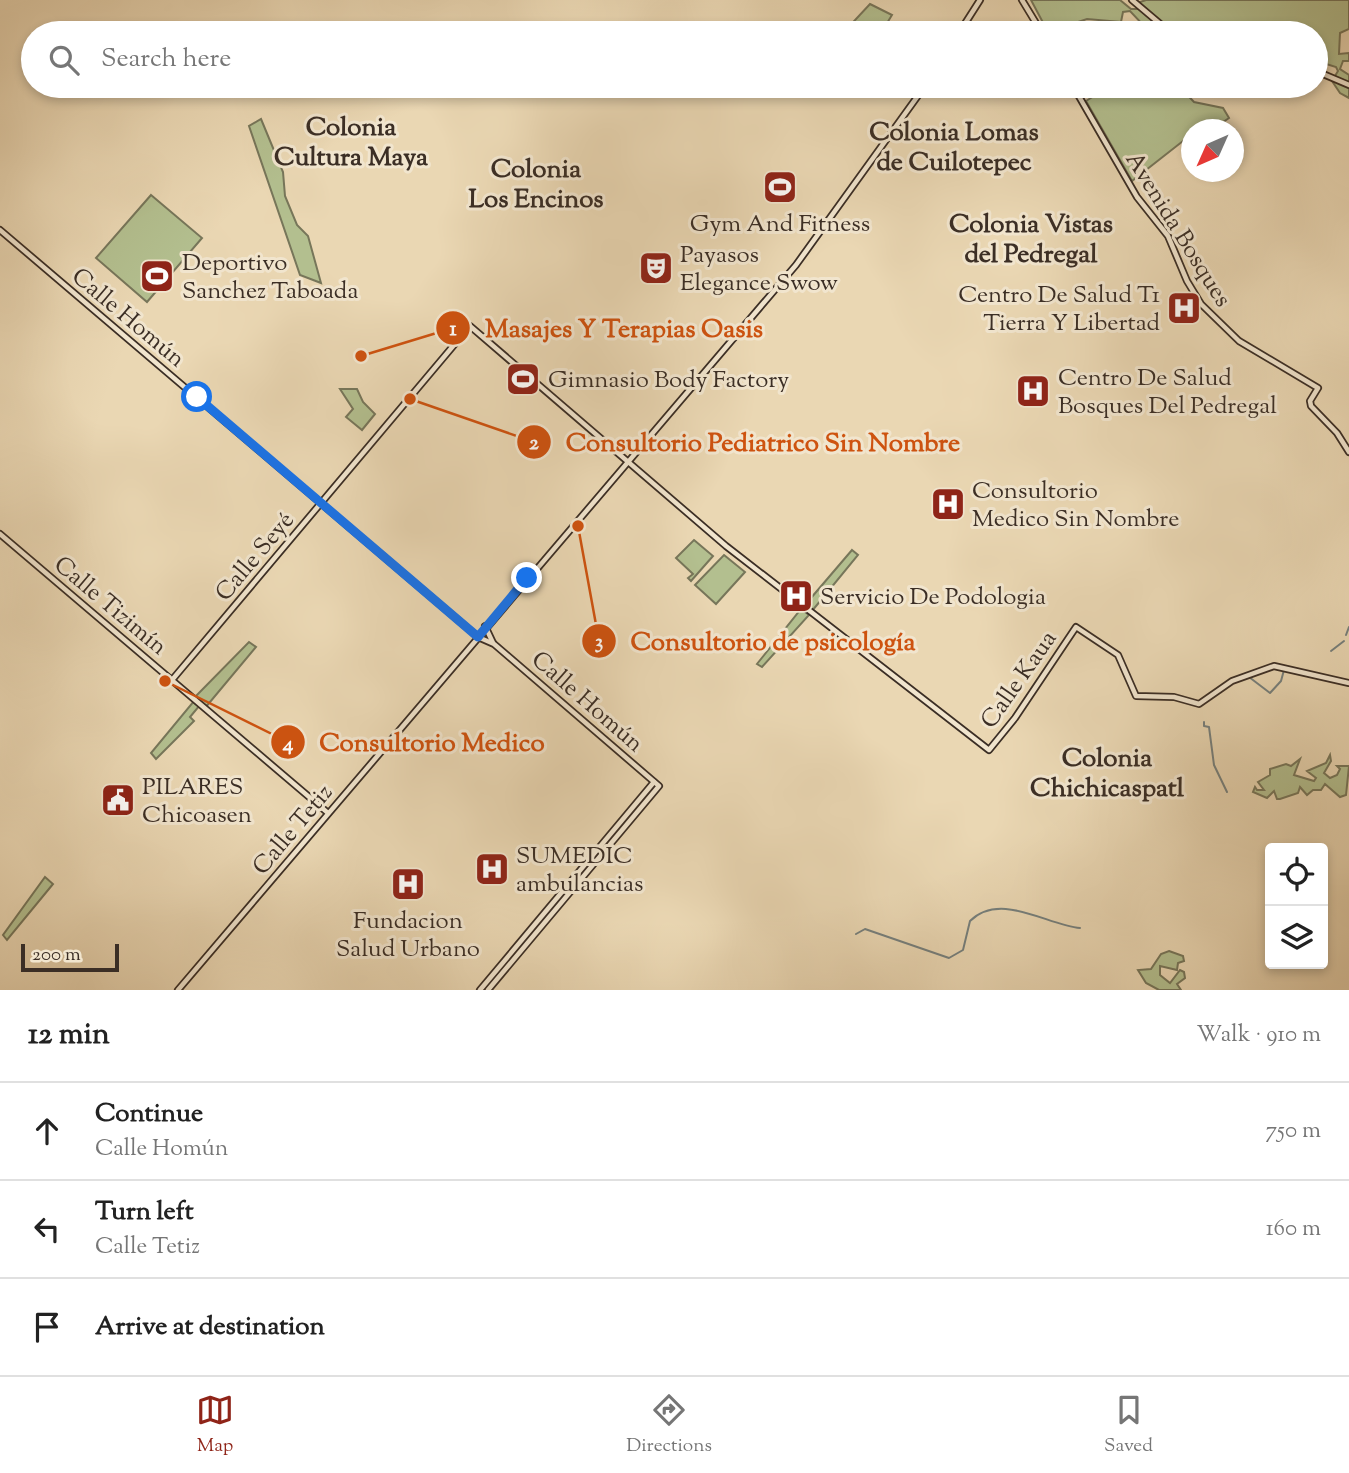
<!DOCTYPE html>
<html lang="en">
<head>
<meta charset="utf-8">
<style>
	body { margin:0; font-family:"Sorts Mill Goudy",serif; background:#f6f6f6; color:#222 }
	.controls { position:absolute; right:21px; bottom:21px; display:grid; overflow:hidden; border-radius:7px; box-shadow:0 4px 10px #0003 }
	.controls button { width:63px; height:63px; display:grid; place-items:center; padding:0; border:0; border-bottom:2px solid #e0e0e0; background:#fff; color:#222; font:35px sans-serif }
	.compass { position:absolute; left:1181px; top:119px; width:63px; height:63px; border-radius:50%; background:#fff; box-shadow:0 4px 10px #0003; rotate:225deg }
	.scale { position:absolute; left:21px; bottom:18px; width:98px; box-sizing:border-box; padding-left:7px; border:4px solid #3b2e25; border-top:0; font-size:19px; line-height:24px; white-space:nowrap; color:#3b2e25; -webkit-text-stroke:5px #f1e5ce; paint-order:stroke }
	.stop { position:absolute; width:21px; height:21px; margin:-16px; border:5px solid #1a73e8; border-radius:50%; background:#fff }
	.stop.end { background:#1a73e8; border-color:#fff; box-shadow:0 2px 7px #0008 }
	.list { margin:0; padding:0; list-style:none }
	h2 { display:flex; justify-content:space-between; align-items:center; height:91px; margin:0; padding:0 28px; font-size:30px }
	h2 small { font-size:23px; font-weight:400; color:#767676 }
	.list li { display:grid; grid-template-columns:46px 1fr auto; gap:21px; align-items:center; box-sizing:border-box; height:98px; padding:0 28px; border-top:2px solid #e0e0e0 }
	.list b { display:block; font-size:26px; white-space:nowrap }
	.list p { margin:0; font-size:23px; white-space:nowrap; color:#767676 }
	.list em { font-size:23px; font-style:normal; color:#767676 }
	.icon { flex:none; width:38px; height:38px; fill:none; stroke:currentColor; stroke-width:2; stroke-linecap:round; stroke-linejoin:round }
	.map { position:relative; flex:none; width:1349px; height:990px; overflow:hidden }
	.search { position:absolute; background:#fff; box-shadow:0 4px 10px #0003; left:21px; right:21px; top:21px; height:77px; display:flex; align-items:center; gap:18px; box-sizing:border-box; padding:0 24px; border-radius:38px; color:#767676; font-size:26px }
	.sheet { height:385px; background:#fff }
	nav { display:flex; justify-content:space-around; align-items:center; box-sizing:border-box; height:98px; border-top:2px solid #e0e0e0; background:#fff; font-size:19px; color:#767676 }
	nav a { display:grid; justify-items:center; gap:4px }
	nav .on { color:#8f2418 }
	.map>svg:first-child { display:block }
</style>
</head>
<body>
<div class="map">
<svg width="1349" height="990" viewBox="0 0 1349 990">
	<rect width="100%" height="100%" fill="#ead7b3"/>
	<filter id="stains"><feTurbulence type="fractalNoise" baseFrequency=".00286" numOctaves="4"/><feColorMatrix values="0 0 0 0 .2 0 0 0 0 .09 0 0 0 0 .02 0 0 0 .5 -.17"/></filter>
	<radialGradient id="worn" r=".72"><stop offset=".6" stop-color="#630" stop-opacity="0"/><stop offset="1" stop-color="#630" stop-opacity=".3"/></radialGradient>
	<g fill="#b3bf8f" stroke="#77765a" stroke-width="2">
		<path d="M1031 0H1120L1131 9H1137L1140 2 1146 0H1349V29L1340 33 1339 54 1349 53V61H1343L1340 69 1349 75V98L1340 93 1332 81 1338 71 1336 67 1320 62 1316 74V33H1175L1154 21 1145 27 1130 11 1123 12 1121 22 1087 19 1048 32Z"/>
		<path d="M870 4 892 15 881 33H843Z"/>
		<path d="M1110 86H1179L1194 102 1223 108 1229 118 1213 129 1192 130 1191 142 1183 141 1132 181 1086 101Z"/>
		<path d="M261 119 283 172 285 196 297 225 308 236 321 283 300 275 249 126Z"/>
		<path d="M151 195 202 238 147 302 96 258Z"/>
		<path d="M340 389H357L363 402 375 414 362 430 346 417 353 409Z"/>
		<path d="M694 540 713 556 691 581 688 578 693 574 676 558Z"/>
		<path d="M852 550 858 555 812 611 805 605Z"/>
		<path d="M724 555 745 572 716 604 695 585Z"/>
		<path d="M801 609 809 615 762 667 757 664Z"/>
		<path d="M249 642 256 647 205 708 194 698Z"/>
		<path d="M194 701 200 705 190 717 194 721 156 759 151 753Z"/>
		<path d="M1330 755 1331 761 1324 773 1330 778 1337 775 1340 769 1337 766H1349L1346 795 1340 797 1325 784 1321 790H1313L1307 795 1300 787 1298 793 1280 799H1277L1274 791 1267 798 1253 792 1255 787 1257 790H1264L1258 782 1270 775V769L1286 764 1291 766 1300 759 1294 775 1314 781 1316 778 1307 771 1326 763Z"/>
		<path d="M45 877 53 884 7 940 3 935Z"/>
		<path d="M1169 951 1183 956 1184 961 1178 963 1177 970 1160 966V975L1170 983 1180 970 1184 972 1185 978 1177 984 1181 990H1159L1146 983 1138 970 1151 969 1161 954Z"/>
	</g>
	<g fill="none" stroke-linecap="round" stroke-linejoin="round">
		<g stroke="#76807e" stroke-width="2">
			<path d="M1346 635 1349 627"/>
			<path d="M1331 651 1344 641"/>
			<path d="M1249 677 1270 693 1281 681 1284 670"/>
			<path d="M1204 722V726L1209 727 1214 765 1227 792"/>
			<path d="M856 934 865 929 949 958 963 950 970 921C1000 891 1047 925 1080 928"/>
		</g>
		<g stroke="#3b2e25" stroke-width="8">
			<g id="secondary">
				<path d="M1022 0 1042 33"/>
				<path d="M1132 0 1171 33"/>
				<path d="M959 33 980 0"/>
				<path d="M1316 71 1349 85"/>
				<path d="M1073 86 1137 197 1168 236 1187 281 1201 304 1239 341 1318 388 1310 401 1311 406 1337 433 1349 452"/>
				<path d="M0 230 478 637 494 644 659 786 488 990"/>
				<path d="M0 534 328 813"/>
				<path d="M485 626 493 643"/>
				<path d="M172 680 470 326 726 546 989 750 1015 718 1076 627 1118 655 1136 696 1174 697 1199 704 1232 681 1274 666 1349 683"/>
				<path d="M178 990 796 265 925 86"/>
				<path d="M480 990 654 782"/>
			</g>
		</g>
		<use href="#secondary" stroke="#f1e5ce" stroke-width="4.5"/>
	</g>
	<g fill="none" stroke-linecap="round" stroke-linejoin="round">
		<path stroke="#1a73e8" stroke-width="9" d="M197 397 478 637 527 578"/>
	</g>
	<defs>
		<g id="stadium-square" transform="scale(1.75)"><rect x="-9" y="-9" width="18" height="18" rx="4" fill="#8f2418" stroke="#f1e5ce"/><path d="M0-5a6.5 5 0 1 0 0 10a6.5 5 0 1 0 0-10ZM-3.5-1.8h7v3.6h-7Z" fill="#fff"/></g>
		<g id="theatre-square" transform="scale(1.75)"><rect x="-9" y="-9" width="18" height="18" rx="4" fill="#8f2418" stroke="#f1e5ce"/><path d="M-5-5.5Q0-4 5-5.5V0Q5 5 0 6Q-5 5-5 0ZM-3.3-2.5H-1v1.5H-3.3ZM1-2.5H3.3v1.5H1ZM-2.8 1Q0 5.5 2.8 1Z" fill="#fff"/></g>
		<g id="hospital-square" transform="scale(1.75)"><rect x="-9" y="-9" width="18" height="18" rx="4" fill="#8f2418" stroke="#f1e5ce"/><path d="M-5-5h3v3.5h4V-5h3V5h-3V1.5h-4V5h-3Z" fill="#fff"/></g>
		<g id="civic-square" transform="scale(1.75)"><rect x="-9" y="-9" width="18" height="18" rx="4" fill="#8f2418" stroke="#f1e5ce"/><path d="M-.6-6.5H3V-4.5H.6V-3L4-1V1h2V6H-6V1h2V-1L-.6-3ZM-1.2 2.5V6h2.4V2.5Z" fill="#fff"/></g>
	</defs>
	<g fill-rule="evenodd">
		<use href="#stadium-square" x="780" y="187"/>
		<use href="#theatre-square" x="656" y="268"/>
		<use href="#stadium-square" x="157" y="276"/>
		<use href="#hospital-square" x="1184" y="308"/>
		<use href="#stadium-square" x="523" y="379"/>
		<use href="#hospital-square" x="1033" y="391"/>
		<use href="#hospital-square" x="948" y="504"/>
		<use href="#hospital-square" x="796" y="596"/>
		<use href="#civic-square" x="118" y="800"/>
		<use href="#hospital-square" x="492" y="869"/>
		<use href="#hospital-square" x="408" y="884"/>
	</g>
	<g text-anchor="middle" stroke-width="6" stroke-linejoin="round" paint-order="stroke">
		<g font-size="24" fill="#3b2e25" stroke="#f1e5ce" text-anchor="start">
			<text x="780" y="231" text-anchor="middle">Gym And Fitness</text>
			<text x="680" y="262">Payasos<tspan x="680" dy="28">Elegance Swow</tspan></text>
			<text x="182" y="270">Deportivo<tspan x="182" dy="28">Sanchez Taboada</tspan></text>
			<text x="1160" y="302" text-anchor="end">Centro De Salud T1<tspan x="1160" dy="28">Tierra Y Libertad</tspan></text>
			<text x="1058" y="385">Centro De Salud<tspan x="1058" dy="28">Bosques Del Pedregal</tspan></text>
			<text x="548" y="387">Gimnasio Body Factory</text>
			<text x="972" y="498">Consultorio<tspan x="972" dy="28">Medico Sin Nombre</tspan></text>
			<text x="820" y="604">Servicio De Podologia</text>
			<text x="142" y="794">PILARES<tspan x="142" dy="28">Chicoasen</tspan></text>
			<text x="516" y="863">SUMEDIC<tspan x="516" dy="28">ambulancias</tspan></text>
			<text x="408" y="928" text-anchor="middle">Fundacion<tspan x="408" dy="28">Salud Urbano</tspan></text>
		</g>
		<g font-size="24" fill="#3b2e25" stroke="#f1e5ce">
			<text transform="translate(1179 229) rotate(58)" y="8">Avenida Bosques</text>
			<text transform="translate(129 317) rotate(40)" y="8">Calle Homún</text>
			<text transform="translate(254 556) rotate(-50)" y="8">Calle Seyé</text>
			<text transform="translate(111 605) rotate(40)" y="8">Calle Tizimín</text>
			<text transform="translate(1018 679) rotate(-55)" y="8">Calle Kaua</text>
			<text transform="translate(588 701) rotate(41)" y="8">Calle Homún</text>
			<text transform="translate(292 829) rotate(-50)" y="8">Calle Tetiz</text>
		</g>
		<g font-size="26" font-weight="bold" fill="#3b2e25" stroke="#f1e5ce">
			<text x="351" y="135">Colonia<tspan x="351" dy="30">Cultura Maya</tspan></text>
			<text x="954" y="140">Colonia Lomas<tspan x="954" dy="30">de Cuilotepec</tspan></text>
			<text x="536" y="177">Colonia<tspan x="536" dy="30">Los Encinos</tspan></text>
			<text x="1031" y="232">Colonia Vistas<tspan x="1031" dy="30">del Pedregal</tspan></text>
			<text x="1107" y="766">Colonia<tspan x="1107" dy="30">Chichicaspatl</tspan></text>
		</g>
	</g>
	<path fill="none" stroke="#ce5310" stroke-width="2.5" d="M361 356L453 328M410 399L534 442M578 526L599 641M165 681L288 742"/>
	<g fill="#ce5310" stroke="#f1e5ce" stroke-width="2.5">
		<circle cx="361" cy="356" r="7"/>
		<circle cx="410" cy="399" r="7"/>
		<circle cx="578" cy="526" r="7"/>
		<circle cx="165" cy="681" r="7"/>
		<circle cx="453" cy="328" r="18"/>
		<circle cx="534" cy="442" r="18"/>
		<circle cx="599" cy="641" r="18"/>
		<circle cx="288" cy="742" r="18"/>
	</g>
	<g font-size="21" text-anchor="middle" font-weight="bold" fill="#fff">
		<text x="453" y="335">1</text>
		<text x="534" y="449">2</text>
		<text x="599" y="648">3</text>
		<text x="288" y="750">4</text>
	</g>
	<g font-size="26" text-anchor="middle" font-weight="bold" fill="#ce5310" stroke="#f1e5ce" stroke-width="6" stroke-linejoin="round" paint-order="stroke">
		<text x="624" y="337">Masajes Y Terapias Oasis</text>
		<text x="763" y="451">Consultorio Pediatrico Sin Nombre</text>
		<text x="773" y="650">Consultorio de psicología</text>
		<text x="432" y="751">Consultorio Medico</text>
	</g>
	<rect width="100%" height="100%" filter="url(#stains)"/>
	<rect width="100%" height="100%" fill="url(#worn)"/>
</svg>
<div class="controls">
<button><svg class="icon" aria-label="locate" viewBox="0 0 24 24"><circle cx="12" cy="12" r="6"/><path d="M12 2v4M12 18v4M2 12h4M18 12h4"/></svg></button>
<button><svg class="icon" aria-label="layers" viewBox="0 0 24 24"><path d="M12 4l9 5-9 5-9-5zM3 14l9 5 9-5"/></svg></button>
</div>
<svg class="compass" viewBox="-18 -18 36 36"><path d="M0-13l5 13h-10z" fill="#e53935"/><path d="M0 13l5-13h-10z" fill="#767676"/></svg>
<div class="scale">200 m</div>
<div class="stop" style="left:197px;top:397px"></div>
<div class="stop end" style="left:527px;top:578px"></div>
<div class="search"><svg class="icon" aria-label="search" viewBox="0 0 24 24"><circle cx="10" cy="10" r="6"/><path d="M15 15l6 6"/></svg>Search here</div>
</div>
<section class="sheet">
<h2>12 min<small>Walk · 910 m</small></h2>
<ul class="list">
<li><svg class="icon" aria-label="ahead" viewBox="0 0 24 24"><path d="M12 20V5M6 11l6-6 6 6"/></svg><div><b>Continue</b><p>Calle Homún</p></div><em>750 m</em></li>
<li><svg class="icon" aria-label="left" viewBox="0 0 24 24"><path d="M17 20v-9H6M10 6l-5 5 5 5"/></svg><div><b>Turn left</b><p>Calle Tetiz</p></div><em>160 m</em></li>
<li><svg class="icon" aria-label="arrive" viewBox="0 0 24 24"><path d="M6 21V4h12l-3 4 3 4H6"/></svg><div><b>Arrive at destination</b></div></li>
</ul>
</section>
<nav>
<a class="on"><svg class="icon" aria-label="map" viewBox="0 0 24 24"><path d="M3 6l6-2 6 2 6-2v14l-6 2-6-2-6 2zM9 4v14M15 6v14"/></svg>Map</a>
<a><svg class="icon" aria-label="directions" viewBox="0 0 24 24"><path d="M12 3l9 9-9 9-9-9zM9 14v-3h6M13 9l2 2-2 2"/></svg>Directions</a>
<a><svg class="icon" aria-label="saved" viewBox="0 0 24 24"><path d="M7 4h10v16l-5-4-5 4z"/></svg>Saved</a>
</nav>
</body>
</html>
